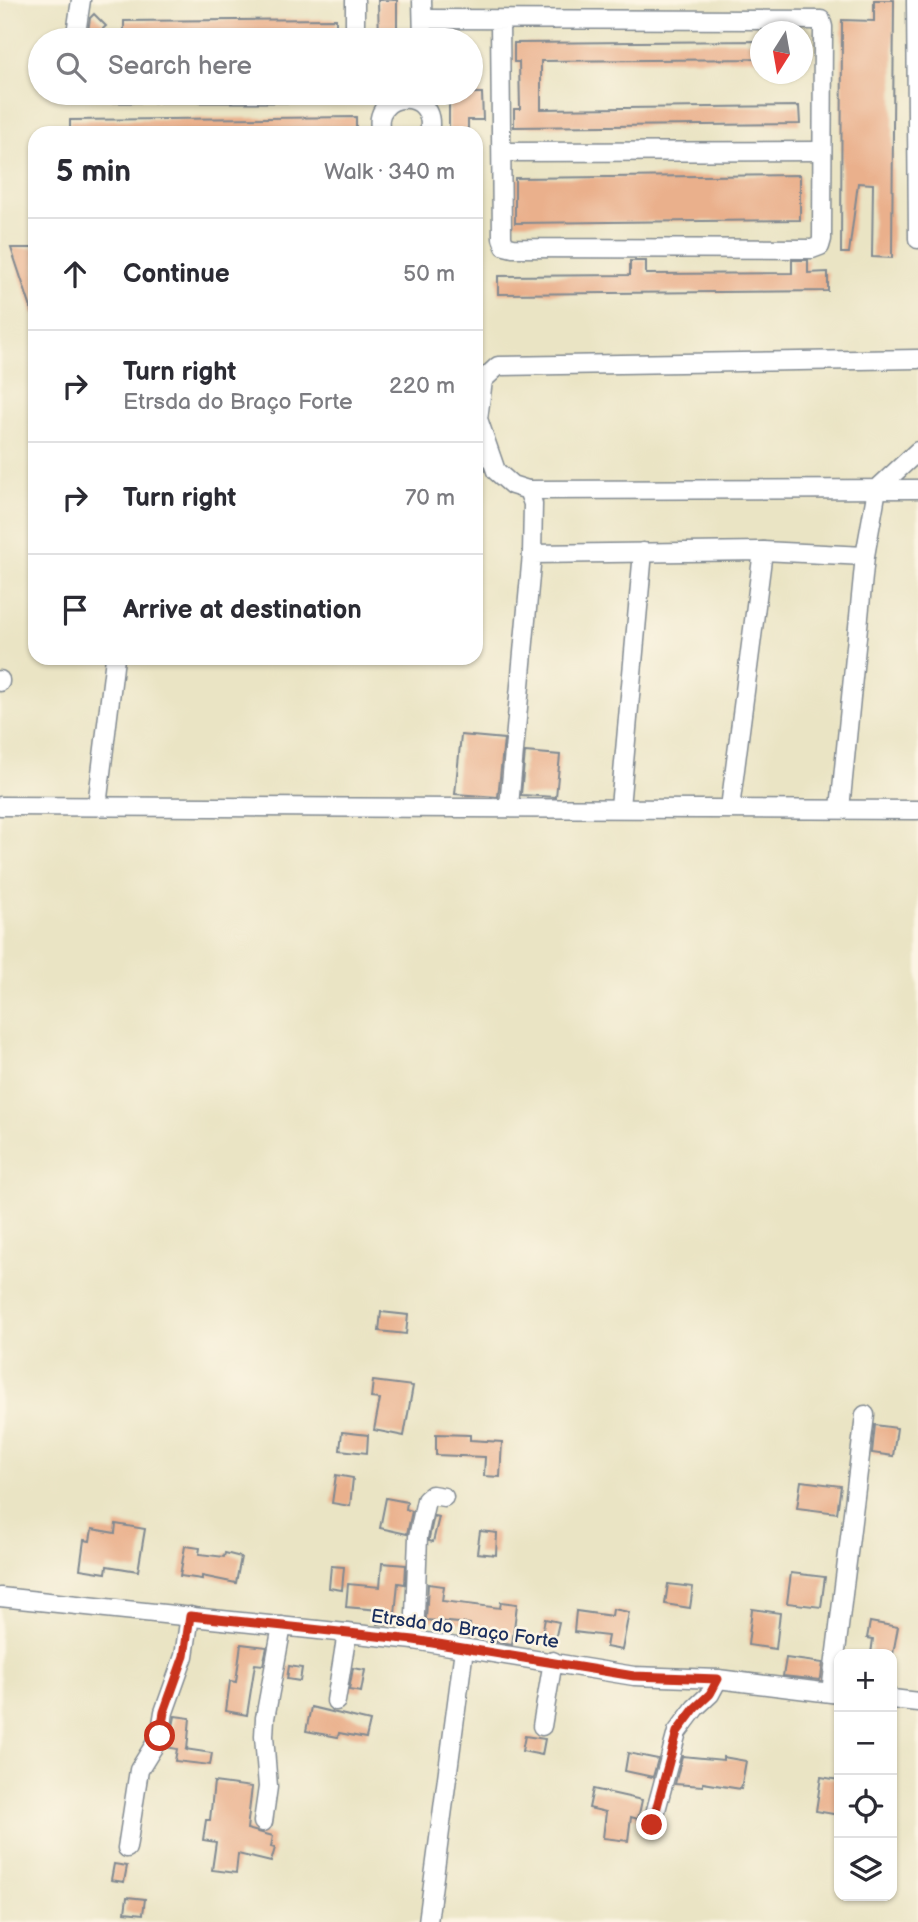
<!DOCTYPE html>
<html lang="en">
<head>
<meta charset="utf-8">
<style>
	body { margin:0; font-family:"Balsamiq Sans",sans-serif; background:#f7f7f7; color:#2b2b33 }
	.controls { position:absolute; right:21px; bottom:21px; display:grid; overflow:hidden; border-radius:14px; box-shadow:0 2px 5px #0004 }
	.controls button { width:63px; height:63px; display:grid; place-items:center; padding:0; border:0; border-bottom:2px solid #e1e1e2; background:#fff; color:#2b2b33; font:35px sans-serif }
	.compass { position:absolute; left:750px; top:21px; width:63px; height:63px; border-radius:50%; background:#fff; box-shadow:0 2px 5px #0004; rotate:191deg }
	.stop { position:absolute; width:21px; height:21px; margin:-16px; border:5px solid #c8321e; border-radius:50%; background:#fff }
	.stop.end { background:#c8321e; border-color:#fff; box-shadow:0 2px 7px #0008 }
	.list { margin:0; padding:0; list-style:none }
	h2 { display:flex; justify-content:space-between; align-items:center; height:91px; margin:0; padding:0 28px; font-size:30px }
	h2 small { font-size:23px; font-weight:400; color:#7c7c81 }
	.list li { display:grid; grid-template-columns:46px 1fr auto; gap:21px; align-items:center; box-sizing:border-box; height:112px; padding:0 28px; border-top:2px solid #e1e1e2 }
	.list b { display:block; font-size:26px; white-space:nowrap }
	.list p { margin:0; font-size:23px; white-space:nowrap; color:#7c7c81 }
	.list em { font-size:23px; font-style:normal; color:#7c7c81 }
	.icon { flex:none; width:38px; height:38px; fill:none; stroke:currentColor; stroke-width:2; stroke-linecap:round; stroke-linejoin:round }
	.map { position:relative; flex:none; width:918px; height:1922px; overflow:hidden }
	.search { position:absolute; background:#fff; box-shadow:0 2px 5px #0004; left:28px; top:28px; width:455px; height:77px; display:flex; align-items:center; gap:18px; box-sizing:border-box; padding:0 24px; border-radius:38px; color:#7c7c81; font-size:26px }
	.panel { position:absolute; background:#fff; box-shadow:0 2px 5px #0004; left:28px; top:126px; width:455px; height:539px; border-radius:21px }
	.map>svg:first-child { display:block }
</style>
</head>
<body>
<div class="map">
<svg width="918" height="1922" viewBox="0 0 918 1922">
	<rect width="100%" height="100%" fill="#fcf5e5"/>
	<filter id="ink" filterUnits="userSpaceOnUse"><feTurbulence type="fractalNoise" baseFrequency=".0143" numOctaves="2"/><feDisplacementMap in="SourceGraphic" scale="14" xChannelSelector="R" yChannelSelector="G"/><feConvolveMatrix kernelMatrix="1 2 1 2 8 2 1 2 1" color-interpolation-filters="sRGB"/></filter>
	<filter id="wash" filterUnits="userSpaceOnUse"><feTurbulence type="fractalNoise" baseFrequency=".00686" numOctaves="4" result="noise"/><feDisplacementMap in="SourceGraphic" scale="28" xChannelSelector="R" yChannelSelector="G"/><feGaussianBlur stdDeviation="1.57" result="paint"/><feColorMatrix in="noise" values="0 0 0 0 0 0 0 0 0 0 0 0 0 0 0 0 0 1.4 0 .05"/><feComposite in="paint" operator="in"/></filter>
	<g filter="url(#wash)">
		<rect width="100%" height="100%" fill="#eae4c4"/>
		<g id="blocks">
			<g fill="#eab08c">
				<path d="M378 0H397V40H379Z"/>
				<path d="M874 0H894L892 258 872 257 873 184 858 183 849 253H841L842 20 874 21Z"/>
				<path d="M94 14 106 26 94 37 88 31 90 18Z"/>
				<path d="M336 19V37L124 39V21Z"/>
				<path d="M760 41V59L541 61V109L799 106 800 124 514 127V109H520L519 62H514V43Z"/>
				<path d="M449 93H482L483 120H468V133H449Z"/>
				<path d="M356 117V133H70V120Z"/>
				<path d="M800 175V220L515 223V178Z"/>
				<path d="M11 248H35V313L33 314Z"/>
				<path d="M792 260H808V273L828 272V291L498 294V276L630 275V261H646V274L792 273Z"/>
				<path d="M461 735 504 739 498 797 455 794Z"/>
				<path d="M525 752 560 755 556 797 521 795Z"/>
				<path d="M381 1312 408 1315 406 1334 379 1331Z"/>
				<path d="M373 1381 413 1386 404 1436 374 1430 380 1399 371 1398Z"/>
				<path d="M875 1425 897 1428 893 1456 872 1453Z"/>
				<path d="M342 1432 368 1435 367 1453 340 1450Z"/>
				<path d="M436 1434 470 1435V1440L502 1442 500 1477 484 1476 485 1457 436 1455Z"/>
				<path d="M336 1475 353 1478 350 1506 332 1503Z"/>
				<path d="M801 1481 841 1486 837 1513 797 1508Z"/>
				<path d="M386 1498 407 1502 406 1509 412 1511 407 1534 380 1528Z"/>
				<path d="M434 1516 439 1517 433 1542 429 1541V1538Z"/>
				<path d="M116 1524 145 1529 138 1571 107 1566 106 1573 80 1569 84 1540 90 1541 92 1529 115 1533Z"/>
				<path d="M480 1531 497 1533 496 1555 477 1553Z"/>
				<path d="M185 1546 200 1548 199 1554 224 1557 225 1553 241 1557 236 1583 202 1576V1579L180 1576Z"/>
				<path d="M382 1563 406 1565 405 1584 398 1583 394 1625 377 1624 379 1610 346 1607 348 1584 380 1587Z"/>
				<path d="M331 1566 344 1567 342 1590 329 1588Z"/>
				<path d="M791 1573 825 1577 821 1607 787 1603Z"/>
				<path d="M428 1584 444 1586 442 1601 500 1608 501 1602 517 1604 512 1645 496 1642 497 1633 470 1630V1624L426 1620Z"/>
				<path d="M668 1584 693 1587 690 1608 665 1604Z"/>
				<path d="M613 1609 629 1612 622 1650 606 1647 608 1636 574 1632 576 1611 612 1616Z"/>
				<path d="M752 1609 780 1613 776 1649 748 1645Z"/>
				<path d="M545 1619 559 1622 555 1640 541 1638Z"/>
				<path d="M870 1622 898 1627 893 1654H871L873 1639 867 1638Z"/>
				<path d="M241 1644 267 1647 263 1665 255 1664 247 1715 226 1711 230 1681 236 1682Z"/>
				<path d="M786 1658 823 1663 821 1678 820 1680 783 1676Z"/>
				<path d="M289 1666 302 1668 300 1681 287 1679Z"/>
				<path d="M353 1668 365 1670 361 1692 349 1690Z"/>
				<path d="M311 1707 370 1721 366 1738 339 1733 338 1737 306 1731Z"/>
				<path d="M175 1716 190 1718 187 1750 185 1749 212 1753 210 1765 175 1761 177 1749 166 1747 171 1738Z"/>
				<path d="M525 1736 545 1739 542 1755 522 1751Z"/>
				<path d="M628 1753 658 1759 653 1777 625 1771Z"/>
				<path d="M682 1756 723 1760V1757L746 1761 741 1789 703 1783V1786L675 1784Z"/>
				<path d="M821 1777 839 1780V1815L816 1811Z"/>
				<path d="M214 1782 252 1787 247 1829 273 1836 271 1847 275 1848 271 1862 238 1854 236 1873 212 1870 216 1842 203 1840 206 1820H210Z"/>
				<path d="M593 1789 642 1800 638 1819 631 1817 628 1841 603 1838 606 1812 589 1808Z"/>
				<path d="M114 1864 127 1866 124 1882 111 1880Z"/>
				<path d="M127 1897 145 1899 143 1914 125 1912Z"/>
			</g>
		</g>
	</g>
	<g filter="url(#ink)">
		<use href="#blocks" fill-opacity="0" stroke="#828a91" stroke-width="2"/>
		<g fill="none" stroke-linecap="round" stroke-linejoin="round">
			<g stroke="#828a91" stroke-width="21">
				<g id="minor">
					<path d="M422 0 423 40"/>
					<path d="M916 0 918 239"/>
					<path d="M423 19 821 20 823 27 822 239 820 246 812 249 513 248 505 246 502 238 500 20"/>
					<path d="M75 40 81 0"/>
					<path d="M355 40V0"/>
					<path d="M113 93H353"/>
					<path d="M381 133C369 89 439 86 429 133"/>
					<path d="M502 152 822 151"/>
					<path d="M528 490 918 489"/>
					<path d="M532 554 533 504 528 490 512 485 496 471 478 419 483 380 498 366 918 359"/>
					<path d="M865 556 877 489 918 451"/>
					<path d="M0 682V680"/>
					<path d="M0 806 918 810"/>
					<path d="M97 806 115 658"/>
					<path d="M509 806 532 554 763 551 865 556 840 809"/>
					<path d="M620 807 643 552"/>
					<path d="M730 808 763 551"/>
					<path d="M0 1597 414 1640 634 1676 718 1679 839 1694"/>
					<path d="M414 1640 418 1537 426 1500 432 1495 444 1497"/>
					<path d="M831 1692 865 1415"/>
					<path d="M892 1699 918 1702"/>
					<path d="M336 1701 347 1633"/>
					<path d="M542 1726 553 1661"/>
					<path d="M263 1822 268 1787 264 1736 265 1718 282 1626"/>
					<path d="M652 1825 677 1732 695 1708 710 1694 718 1679"/>
					<path d="M127 1848 139 1770 160 1736 164 1712 184 1656 190 1616"/>
					<path d="M428 1922 464 1649"/>
				</g>
			</g>
			<use href="#minor" stroke="#fff" stroke-width="18"/>
		</g>
	</g>
	<g fill="none" stroke-linecap="round" stroke-linejoin="round" filter="url(#ink)">
		<path stroke="#c8321e" stroke-width="9" d="M160 1736 164 1712 184 1656 190 1616 414 1640 634 1676 718 1679 710 1694 695 1708 677 1732 652 1825"/>
	</g>
	<g text-anchor="middle" stroke-width="5" stroke-linejoin="round" paint-order="stroke">
		<g font-size="19" fill="#1b2f5e" stroke="#fcf5e5">
			<text transform="translate(465 1628) rotate(8)" y="7">Etrsda do Braço Forte</text>
		</g>
	</g>
</svg>
<div class="controls">
<button>+</button>
<button>−</button>
<button><svg class="icon" aria-label="locate" viewBox="0 0 24 24"><circle cx="12" cy="12" r="6"/><path d="M12 2v4M12 18v4M2 12h4M18 12h4"/></svg></button>
<button><svg class="icon" aria-label="layers" viewBox="0 0 24 24"><path d="M12 4l9 5-9 5-9-5zM3 14l9 5 9-5"/></svg></button>
</div>
<svg class="compass" viewBox="-18 -18 36 36"><path d="M0-13l5 13h-10z" fill="#e53935"/><path d="M0 13l5-13h-10z" fill="#7c7c81"/></svg>
<div class="stop" style="left:160px;top:1736px"></div>
<div class="stop end" style="left:652px;top:1825px"></div>
<div class="search"><svg class="icon" aria-label="search" viewBox="0 0 24 24"><circle cx="10" cy="10" r="6"/><path d="M15 15l6 6"/></svg>Search here</div>
<section class="panel">
<h2>5 min<small>Walk · 340 m</small></h2>
<ul class="list">
<li><svg class="icon" aria-label="ahead" viewBox="0 0 24 24"><path d="M12 20V5M6 11l6-6 6 6"/></svg><div><b>Continue</b></div><em>50 m</em></li>
<li><svg class="icon" aria-label="right" viewBox="0 0 24 24"><path d="M7 20v-9h11M14 6l5 5-5 5"/></svg><div><b>Turn right</b><p>Etrsda do Braço Forte</p></div><em>220 m</em></li>
<li><svg class="icon" aria-label="right" viewBox="0 0 24 24"><path d="M7 20v-9h11M14 6l5 5-5 5"/></svg><div><b>Turn right</b></div><em>70 m</em></li>
<li><svg class="icon" aria-label="arrive" viewBox="0 0 24 24"><path d="M6 21V4h12l-3 4 3 4H6"/></svg><div><b>Arrive at destination</b></div></li>
</ul>
</section>
</div>
</body>
</html>
